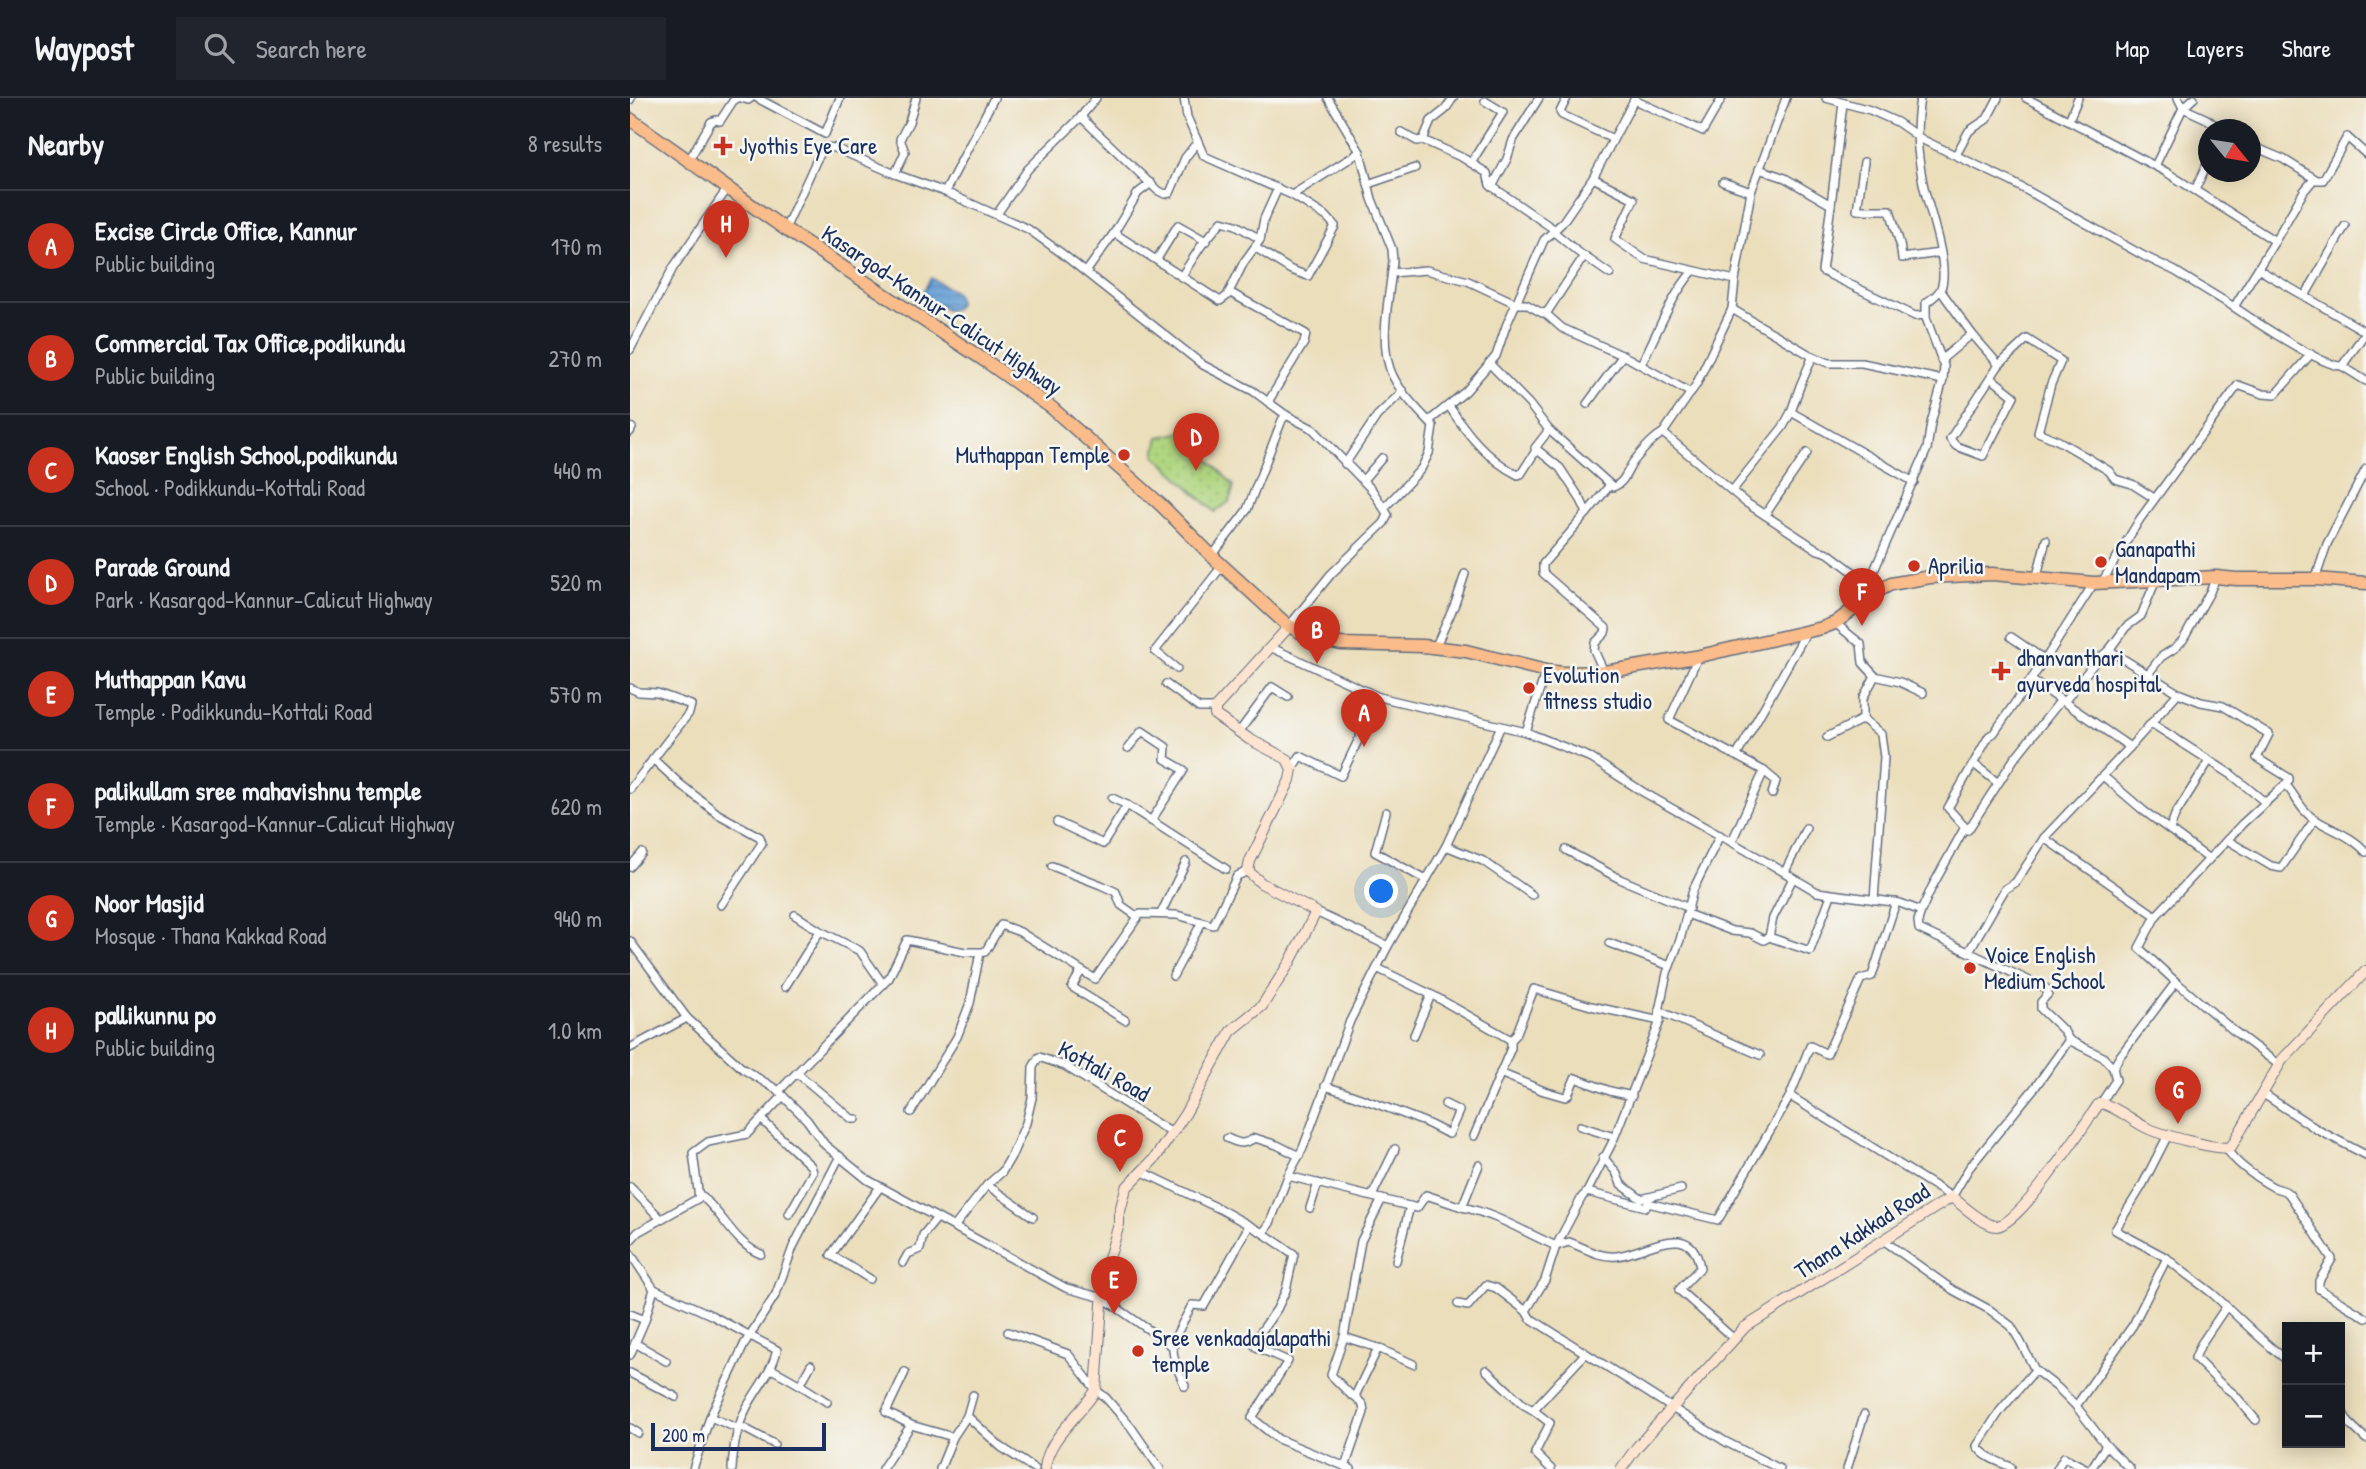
<!DOCTYPE html>
<html lang="en">
<head>
<meta charset="utf-8">
<style>
	body { margin:0; font-family:"Patrick Hand",sans-serif; background:#20242c; color:#f1f3f6 }
	.controls { position:absolute; right:21px; bottom:21px; display:grid; overflow:hidden; border-radius:0px; box-shadow:0 4px 18px #0003 }
	.controls button { width:63px; height:63px; display:grid; place-items:center; padding:0; border:0; border-bottom:2px solid #363941; background:#171b24; color:#f1f3f6; font:35px sans-serif }
	.compass { position:absolute; left:1568px; top:21px; width:63px; height:63px; border-radius:50%; background:#171b24; box-shadow:0 4px 18px #0003; rotate:120deg }
	.scale { position:absolute; left:21px; bottom:18px; width:175px; box-sizing:border-box; padding-left:7px; border:4px solid #1b2f5e; border-top:0; font-size:19px; line-height:24px; white-space:nowrap; color:#1b2f5e; -webkit-text-stroke:5px #f6f6f2; paint-order:stroke }
	.you { position:absolute; left:752px; top:794px; width:24px; height:24px; margin:-18px; border:5px solid #fff; border-radius:50%; background:#1a73e8; box-shadow:0 0 0 10px #1a73e833 }
	.badge { display:grid; place-items:center; width:46px; height:46px; border-radius:50%; background:#c8321e; color:#fff; font-size:23px; font-weight:700 }
	.pin { position:absolute; translate:-50% -58px; filter:drop-shadow(0 2px 4px #0008) }
	.pin::after { content:''; position:absolute; top:37px; width:24px; height:21px; background:inherit; clip-path:polygon(0 0,100% 0,50% 100%) }
	.list { margin:0; padding:0; list-style:none }
	h2 { display:flex; justify-content:space-between; align-items:center; height:91px; margin:0; padding:0 28px; font-size:30px }
	h2 small { font-size:23px; font-weight:400; color:#9ea1a6 }
	.list li { display:grid; grid-template-columns:46px 1fr auto; gap:21px; align-items:center; box-sizing:border-box; height:112px; padding:0 28px; border-top:2px solid #363941 }
	.list b { display:block; font-size:26px; white-space:nowrap }
	.list p { margin:0; font-size:23px; white-space:nowrap; color:#9ea1a6 }
	.list em { font-size:23px; font-style:normal; color:#9ea1a6 }
	.icon { flex:none; width:38px; height:38px; fill:none; stroke:currentColor; stroke-width:2; stroke-linecap:round; stroke-linejoin:round }
	.map { position:relative; flex:none; width:1736px; height:1371px; overflow:hidden }
	header { display:flex; align-items:center; gap:42px; box-sizing:border-box; height:98px; padding:0 35px; background:#171b24; border-bottom:2px solid #363941 }
	header strong { font-size:33px }
	nav { display:flex; gap:38px; margin-inline-start:auto; font-size:24px }
	.search { width:490px; height:63px; background:#20242c; display:flex; align-items:center; gap:18px; box-sizing:border-box; padding:0 24px; border-radius:0px; color:#9ea1a6; font-size:26px }
	main { display:flex }
	aside { flex:1; background:#171b24 }
	.map>svg:first-child { display:block }
</style>
</head>
<body>
<header>
<strong>Waypost</strong>
<div class="search"><svg class="icon" aria-label="search" viewBox="0 0 24 24"><circle cx="10" cy="10" r="6"/><path d="M15 15l6 6"/></svg>Search here</div>
<nav><a>Map</a><a>Layers</a><a>Share</a></nav>
</header>
<main>
<aside>
<h2>Nearby<small>8 results</small></h2>
<ul class="list">
<li><span class="badge">A</span><div><b>Excise Circle Office, Kannur</b><p>Public building</p></div><em>170 m</em></li>
<li><span class="badge">B</span><div><b>Commercial Tax Office,podikundu</b><p>Public building</p></div><em>270 m</em></li>
<li><span class="badge">C</span><div><b>Kaoser English School,podikundu</b><p>School · Podikkundu-Kottali Road</p></div><em>440 m</em></li>
<li><span class="badge">D</span><div><b>Parade Ground</b><p>Park · Kasargod-Kannur-Calicut Highway</p></div><em>520 m</em></li>
<li><span class="badge">E</span><div><b>Muthappan Kavu</b><p>Temple · Podikkundu-Kottali Road</p></div><em>570 m</em></li>
<li><span class="badge">F</span><div><b>palikullam sree mahavishnu temple</b><p>Temple · Kasargod-Kannur-Calicut Highway</p></div><em>620 m</em></li>
<li><span class="badge">G</span><div><b>Noor Masjid</b><p>Mosque · Thana Kakkad Road</p></div><em>940 m</em></li>
<li><span class="badge">H</span><div><b>pallikunnu po</b><p>Public building</p></div><em>1.0 km</em></li>
</ul>
</aside>
<div class="map">
<svg width="1736" height="1371" viewBox="0 0 1736 1371">
	<defs>
		<pattern id="park-dots" width="8" height="8" patternUnits="userSpaceOnUse" patternTransform="scale(1.75)"><rect width="8" height="8" fill="#b0d680"/><path d="M2 2h.1M6 6h.1" fill="none" stroke="#97b871" stroke-width="1.8" stroke-linecap="round"/></pattern>
		<pattern id="water-rules" width="6" height="5" patternUnits="userSpaceOnUse" patternTransform="scale(1.75)"><rect width="6" height="5" fill="#66a0d6"/><path d="M0 2.5h6" fill="none" stroke="#5383b1"/></pattern>
	</defs>
	<rect width="100%" height="100%" fill="#f6f6f2"/>
	<filter id="ink" filterUnits="userSpaceOnUse"><feTurbulence type="fractalNoise" baseFrequency=".0143" numOctaves="2"/><feDisplacementMap in="SourceGraphic" scale="14" xChannelSelector="R" yChannelSelector="G"/><feConvolveMatrix kernelMatrix="1 2 1 2 8 2 1 2 1" color-interpolation-filters="sRGB"/></filter>
	<filter id="wash" filterUnits="userSpaceOnUse"><feTurbulence type="fractalNoise" baseFrequency=".00686" numOctaves="4" result="noise"/><feDisplacementMap in="SourceGraphic" scale="28" xChannelSelector="R" yChannelSelector="G"/><feGaussianBlur stdDeviation="1.57" result="paint"/><feColorMatrix in="noise" values="0 0 0 0 0 0 0 0 0 0 0 0 0 0 0 0 0 1.4 0 .05"/><feComposite in="paint" operator="in"/></filter>
	<g filter="url(#wash)">
		<rect width="100%" height="100%" fill="#ebdebb"/>
		<path fill="url(#park-dots)" stroke="#66826f" stroke-width="2" d="M553 334 604 388 599 404 585 414 525 357 529 339Z"/>
		<path fill="url(#water-rules)" stroke="#40689a" stroke-width="2" d="M301 180 326 195 329 204 324 211 317 212 291 198Z"/>
	</g>
	<g filter="url(#ink)">
		<g fill="none" stroke-linecap="round" stroke-linejoin="round">
			<g stroke="#646c7f" stroke-width="10">
				<g id="minor">
					<path d="M111 0 118 2 121 0"/>
					<path d="M127 0 195 36 210 0"/>
					<path d="M554 0 557 19 574 58 662 97 730 54 742 101 762 151 763 163C760 197 749 239 760 271 767 292 788 312 803 328L799 355 791 371 755 409"/>
					<path d="M698 0 730 54"/>
					<path d="M937 0 930 14 932 17 983 41"/>
					<path d="M1196 0 1240 12 1267 24 1293 42 1380 83 1514 158 1545 173 1604 209 1645 143 1536 74 1396 0"/>
					<path d="M1548 0 1553 10 1564 0"/>
					<path d="M0 2 1 0"/>
					<path d="M1004 2 1073 33 1092 0"/>
					<path d="M451 19 527 92 535 96 540 95 555 60 568 43"/>
					<path d="M1439 22 1448 0"/>
					<path d="M771 34 787 43 793 42 833 60 857 75 860 87 925 132"/>
					<path d="M793 42 801 23 815 12 823 0"/>
					<path d="M1620 47 1653 61 1687 82H1693L1717 39 1736 56"/>
					<path d="M1326 57 1339 33 1357 21 1368 0"/>
					<path d="M59 62 81 24 86 22 90 23 103 3 108 0"/>
					<path d="M1234 64 1227 112H1260L1270 146 1272 160 1310 155"/>
					<path d="M841 65 873 14 855 3"/>
					<path d="M1525 68 1553 10 1577 21 1592 32"/>
					<path d="M1129 71 1155 80 1201 107 1213 5"/>
					<path d="M265 76 275 54 270 41 279 24 286 0"/>
					<path d="M963 80 1004 101 985 141 1014 161 1105 182 1121 94"/>
					<path d="M1093 84 1121 94 1156 0"/>
					<path d="M738 86 785 70"/>
					<path d="M862 89 877 61 883 42 909 0"/>
					<path d="M1565 92 1578 64"/>
					<path d="M315 94 364 0"/>
					<path d="M1201 107 1192 173 1285 218 1296 217"/>
					<path d="M367 116 398 71 449 21 466 0"/>
					<path d="M155 131 187 61 195 49 205 50 265 76 315 94 398 131 430 154 573 267 623 293 656 317 683 331 742 392 758 417 754 425 701 476 659 528"/>
					<path d="M924 134 948 154 980 176"/>
					<path d="M484 135 508 95 521 85"/>
					<path d="M1645 143 1674 93 1684 81"/>
					<path d="M626 150 661 172 678 178 705 128 697 119 662 97"/>
					<path d="M954 158 916 216 932 230 1000 261 1061 295"/>
					<path d="M527 161 548 127 576 143"/>
					<path d="M1628 171 1736 234"/>
					<path d="M456 174 484 135 590 203 597 198 614 164 630 142 634 121 648 90"/>
					<path d="M762 175 796 172 838 183 887 206H896L912 215 917 214"/>
					<path d="M551 179 571 148 592 123 606 127 630 141"/>
					<path d="M1105 182 1102 211 1066 287 1033 335 1115 404 1188 452 1198 455 1226 476 1240 482"/>
					<path d="M1311 193 1342 236"/>
					<path d="M599 194 676 236 674 245 638 304"/>
					<path d="M1675 198 1715 128"/>
					<path d="M1604 209C1623 222 1693 269 1712 268L1736 234"/>
					<path d="M1102 211 1180 257 1199 265H1232L1313 282"/>
					<path d="M0 252 43 170 95 94"/>
					<path d="M1311 262 1342 236 1369 267 1320 341 1326 348 1353 358 1384 298 1361 280"/>
					<path d="M859 265 899 306 919 332 983 389C995 385 997 372 1004 363 1012 353 1023 340 1033 335"/>
					<path d="M1011 266C1028 235 1039 201 1063 173"/>
					<path d="M1369 267 1397 241 1431 263 1421 286 1408 334 1429 343 1458 360 1479 373 1485 381 1502 386 1524 400"/>
					<path d="M1712 268 1736 283"/>
					<path d="M957 306 993 257"/>
					<path d="M819 308C837 336 857 361 888 377L891 376 907 351"/>
					<path d="M1161 314 1170 288 1183 258"/>
					<path d="M799 323 836 293 866 258 876 228 914 142 932 125 963 80 1005 0"/>
					<path d="M0 329 2 330 0 334"/>
					<path d="M919 332 905 350 930 370 951 402 957 415 980 387"/>
					<path d="M715 366 747 318 773 293"/>
					<path d="M733 382 752 360"/>
					<path d="M1102 393 1153 329 1161 314 1284 384"/>
					<path d="M957 415 913 466V475L976 530 975 535 965 545 964 552 974 574"/>
					<path d="M1135 417 1177 355"/>
					<path d="M582 458 617 412 652 322 656 317"/>
					<path d="M1687 476 1697 446 1736 371"/>
					<path d="M1407 478 1416 442"/>
					<path d="M1472 484 1510 421 1608 287 1633 296 1645 297 1681 256"/>
					<path d="M1237 500 1240 482 1297 351 1301 325 1313 282 1314 268 1296 220V205C1301 201 1309 196 1311 190 1320 167 1298 110 1293 85 1287 53 1285 33 1290 0"/>
					<path d="M1205 525 1231 546 1233 565 1245 578 1270 584 1293 595"/>
					<path d="M1381 539 1415 562"/>
					<path d="M640 549 749 599 871 628"/>
					<path d="M805 550 825 506 835 476"/>
					<path d="M1068 559 1039 622 1134 673 1102 743"/>
					<path d="M547 571 525 553 589 472"/>
					<path d="M1518 576 1531 559 1545 550 1553 542 1580 494 1586 479"/>
					<path d="M536 586 569 610H585"/>
					<path d="M0 590 9 594 27 595 61 607 59 615 0 691"/>
					<path d="M1431 602 1500 649"/>
					<path d="M1434 604 1465 564 1479 552"/>
					<path d="M1521 625 1602 677 1636 705"/>
					<path d="M609 634 642 589 658 599"/>
					<path d="M896 634 959 659 1013 694 1142 767 1187 794 1270 805 1291 813 1288 823 1289 831 1417 891 1418 896 1411 904V911L1434 933 1439 942 1473 959 1483 970"/>
					<path d="M1197 639 1233 621"/>
					<path d="M498 650 512 633 536 649 535 661 554 672 521 723"/>
					<path d="M1107 657 1176 535"/>
					<path d="M23 661 50 686 88 716 130 739 132 745 91 807"/>
					<path d="M1344 666 1368 685"/>
					<path d="M662 671 670 658 711 678 749 599"/>
					<path d="M1134 673 1146 683 1142 696"/>
					<path d="M1473 678 1514 713 1579 761"/>
					<path d="M1656 687C1666 698 1670 712 1684 721 1702 732 1722 738 1736 754"/>
					<path d="M482 700 497 707 596 771"/>
					<path d="M756 714 745 754 796 782"/>
					<path d="M427 724 473 746 497 707"/>
					<path d="M1335 729 1338 732 1384 661 1431 602 1401 582"/>
					<path d="M1540 731 1545 717 1579 663"/>
					<path d="M1090 737 1063 792 1050 842 1037 875 1029 913 1030 923 983 1043 957 1094 952 1099 926 1148 915 1182 896 1213 900 1220 1096 1344 1150 1371"/>
					<path d="M1414 740 1526 818"/>
					<path d="M1597 742 1641 768 1651 770 1685 721"/>
					<path d="M816 748 853 763 902 797"/>
					<path d="M936 752 990 781 1059 810"/>
					<path d="M422 768 471 787 486 794 491 807 508 819"/>
					<path d="M0 769 12 755"/>
					<path d="M1155 774 1176 730"/>
					<path d="M1163 780 1143 820 1139 839 1180 853 1201 797"/>
					<path d="M1244 802 1254 659 1251 636 1233 621V600L1245 578"/>
					<path d="M1291 813 1302 789 1335 729 1318 710 1359 638 1364 635 1418 557 1464 485"/>
					<path d="M686 814 758 848"/>
					<path d="M531 815 556 764"/>
					<path d="M1057 816 1102 833 1120 835 1134 842 1139 839"/>
					<path d="M165 817 190 833 230 853 253 886"/>
					<path d="M0 843 57 920 113 971 149 993"/>
					<path d="M979 845 1040 868"/>
					<path d="M1339 853 1375 791 1386 784 1414 740 1500 649 1548 595"/>
					<path d="M747 870 806 899 881 942V950L844 1038"/>
					<path d="M451 873 442 889 495 922"/>
					<path d="M543 878 572 824"/>
					<path d="M1546 884 1604 933 1649 967"/>
					<path d="M155 889 190 833"/>
					<path d="M1029 913 1130 957"/>
					<path d="M784 937 801 897"/>
					<path d="M881 942 886 937 904 891 961 908 1030 923"/>
					<path d="M0 950 57 920"/>
					<path d="M167 975 222 1021H226"/>
					<path d="M870 975 914 993 935 999 938 997 945 980 980 993 1002 998"/>
					<path d="M695 988C727 998 758 1010 789 1022 799 1025 809 1032 819 1036L829 1013 815 1006"/>
					<path d="M1632 995 1688 1032 1736 1057"/>
					<path d="M153 998 177 1022 195 1047 238 1082 436 1190 473 1200 542 1248"/>
					<path d="M1160 998 1322 1099 1339 1070 1406 988 1439 942"/>
					<path d="M1471 1005 1486 982 1483 970 1490 958 1546 884 1509 850 1526 818 1612 726 1659 683V680L1627 660 1639 636 1593 608 1571 604 1548 595 1479 552 1496 529 1511 518 1526 482"/>
					<path d="M281 1014 327 939 340 905 350 855"/>
					<path d="M132 1022 181 1068 183 1074 159 1116"/>
					<path d="M950 1028 984 1039"/>
					<path d="M597 1040C609 1046 613 1047 625 1040L647 1047 669 1058"/>
					<path d="M1597 1051C1606 1066 1627 1080 1643 1089 1649 1092 1654 1091 1659 1096L1702 1161 1689 1183V1191L1736 1220"/>
					<path d="M973 1059 986 1074 991 1086 1011 1101 1051 1091"/>
					<path d="M511 1073 590 1111 633 1135 640 1125 658 1078 673 1050 720 923 758 848 816 748 871 628 896 634 916 573"/>
					<path d="M658 1078 787 1110 796 1097 832 1109 849 1067"/>
					<path d="M357 1087 403 1119"/>
					<path d="M0 1089 31 1121"/>
					<path d="M957 1094 1016 1109 1018 1105 1088 1122 1160 998 1180 948 1197 956 1231 881 1242 878 1266 804"/>
					<path d="M69 1096C92 1113 104 1146 131 1156"/>
					<path d="M742 1098 765 1051"/>
					<path d="M832 1109C866 1116 894 1134 926 1148L939 1144C955 1150 970 1160 987 1158 1016 1155 1062 1119 1070 1170L1049 1192 1104 1241"/>
					<path d="M680 1110 688 1085"/>
					<path d="M324 1129 357 1087 372 1074 382 1057 396 1025 402 1000 403 969 409 959 435 968 542 1035"/>
					<path d="M633 1135 664 1156 656 1192 647 1211 623 1245 626 1249 658 1263 622 1320 648 1341 721 1371"/>
					<path d="M1253 1142 1323 1192 1360 1212 1381 1228 1390 1243 1405 1272 1428 1290 1446 1308"/>
					<path d="M0 1143 8 1134 69 1100 63 1055 78 1044 117 1036 153 998 149 993 259 880 277 842 335 854H355L371 827 390 834 465 881 510 816 547 817 583 827 607 778 618 773"/>
					<path d="M0 1155 24 1191 15 1222 0 1257"/>
					<path d="M1537 1160C1552 1175 1569 1184 1584 1197 1609 1219 1631 1243 1657 1262"/>
					<path d="M766 1163 780 1108"/>
					<path d="M273 1165 278 1156 290 1151 293 1137 307 1120"/>
					<path d="M240 1181 201 1157 250 1089"/>
					<path d="M24 1191 81 1217 147 1252C142 1275 126 1291 116 1311 107 1329 103 1351 102 1371"/>
					<path d="M828 1206 838 1208 856 1187 866 1190 896 1213"/>
					<path d="M1596 1209 1571 1246 1565 1260 1590 1285 1604 1296 1626 1322"/>
					<path d="M0 1216 15 1222"/>
					<path d="M378 1234 438 1256 466 1292 476 1300 501 1329 530 1371"/>
					<path d="M714 1239 701 1277 721 1297 725 1298"/>
					<path d="M5 1245 36 1263"/>
					<path d="M748 1250 783 1266"/>
					<path d="M141 1271C162 1281 178 1292 197 1304"/>
					<path d="M856 1272 894 1307 903 1312"/>
					<path d="M275 1274 256 1314 281 1327"/>
					<path d="M0 1275 46 1299"/>
					<path d="M171 1285 181 1267"/>
					<path d="M555 1288C535 1246 542 1246 562 1207L574 1208 619 1128"/>
					<path d="M1710 1310 1719 1325 1736 1341"/>
					<path d="M337 1318 343 1297"/>
					<path d="M80 1319 109 1331"/>
					<path d="M110 1328 144 1346"/>
					<path d="M0 1330 8 1335"/>
					<path d="M1476 1347 1500 1371"/>
					<path d="M715 1369 734 1314 733 1307 725 1298 748 1250 714 1239 731 1143 752 1101"/>
					<path d="M1381 1369C1369 1364 1354 1359 1347 1348L1370 1313 1405 1272"/>
					<path d="M63 1371 80 1319 115 1245 146 1196 163 1149 210 1058"/>
					<path d="M252 1371 281 1327 323 1339"/>
					<path d="M310 1371 323 1339 337 1318 371 1349 405 1371"/>
					<path d="M921 1371 905 1355 920 1325 903 1312 955 1256"/>
					<path d="M1217 1371 1234 1317"/>
					<path d="M1427 1371 1434 1359 1457 1371"/>
					<path d="M1461 1371 1476 1347 1446 1308 1503 1227 1537 1160 1485 1132 1512 1088 1538 1037"/>
				</g>
			</g>
			<g stroke="#646c7f" stroke-width="12">
				<g id="secondary">
					<path d="M415 1371C417 1340 451 1317 466 1292L474 1178 489 1126V1117L496 1090 525 1060 536 1044 555 1016 601 933 632 908 660 864 686 814 631 785 618 773 620 763 660 682 662 671 657 661 619 641 585 617V610L656 532"/>
					<path d="M991 1371 1007 1349 1114 1230 1322 1099C1331 1106 1356 1129 1367 1128 1390 1126 1453 1029 1468 1007L1471 1005C1487 1009 1501 1022 1515 1029 1528 1036 1590 1053 1601 1049L1652 962 1736 873"/>
				</g>
			</g>
			<g stroke="#646c7f" stroke-width="15">
				<path id="trunk" d="M0 21 155 131 360 266 422 310 531 407 585 461 656 526 677 538 711 546 793 548 836 553 916 573 934 575 974 574 999 570 1065 559 1192 530 1205 525 1248 493 1261 486 1300 479 1362 476 1464 485 1586 479 1606 481H1686L1736 485"/>
			</g>
			<use href="#minor" stroke="#fff" stroke-width="7"/>
			<use href="#secondary" stroke="#fde4d0" stroke-width="10"/>
			<use href="#trunk" stroke="#f9bc8a" stroke-width="12"/>
		</g>
	</g>
	<g fill="#c8321e" stroke="#f6f6f2" stroke-width="2.5">
		<path d="M89.5 37.5h7v7h7v7h-7v7h-7v-7h-7v-7h7z"/>
		<circle cx="494" cy="357" r="7"/>
		<circle cx="1471" cy="464" r="7"/>
		<circle cx="1284" cy="468" r="7"/>
		<path d="M1367.5 562.5h7v7h7v7h-7v7h-7v-7h-7v-7h7z"/>
		<circle cx="899" cy="590" r="7"/>
		<circle cx="1340" cy="870" r="7"/>
		<circle cx="508" cy="1253" r="7"/>
	</g>
	<g text-anchor="middle" stroke-width="5" stroke-linejoin="round" paint-order="stroke">
		<g font-size="23" fill="#1b2f5e" stroke="#f6f6f2" text-anchor="start">
			<text x="109" y="56">Jyothis Eye Care</text>
			<text x="480" y="365" text-anchor="end">Muthappan Temple</text>
			<text x="1485" y="459">Ganapathi<tspan x="1485" dy="26">Mandapam</tspan></text>
			<text x="1298" y="476">Aprilia</text>
			<text x="1387" y="568">dhanvanthari<tspan x="1387" dy="26">ayurveda hospital</tspan></text>
			<text x="913" y="585">Evolution<tspan x="913" dy="26">fitness studio</tspan></text>
			<text x="1354" y="865">Voice English<tspan x="1354" dy="26">Medium School</tspan></text>
			<text x="522" y="1248">Sree venkadajalapathi<tspan x="522" dy="26">temple</tspan></text>
		</g>
		<g font-size="23" fill="#1b2f5e" stroke="#f6f6f2">
			<text transform="translate(312 212) rotate(34)" y="8">Kasargod-Kannur-Calicut Highway</text>
			<text transform="translate(474 973) rotate(29)" y="8">Kottali Road</text>
			<text transform="translate(1232 1133) rotate(-33)" y="8">Thana Kakkad Road</text>
		</g>
	</g>
</svg>
<div class="controls">
<button>+</button>
<button>−</button>
</div>
<svg class="compass" viewBox="-18 -18 36 36"><path d="M0-13l5 13h-10z" fill="#e53935"/><path d="M0 13l5-13h-10z" fill="#9ea1a6"/></svg>
<div class="scale">200 m</div>
<div class="you"></div>
<div class="pin badge" style="left:734px;top:649px">A</div>
<div class="pin badge" style="left:687px;top:566px">B</div>
<div class="pin badge" style="left:490px;top:1074px">C</div>
<div class="pin badge" style="left:566px;top:373px">D</div>
<div class="pin badge" style="left:484px;top:1216px">E</div>
<div class="pin badge" style="left:1232px;top:528px">F</div>
<div class="pin badge" style="left:1548px;top:1026px">G</div>
<div class="pin badge" style="left:96px;top:160px">H</div>
</div>
</main>
</body>
</html>
